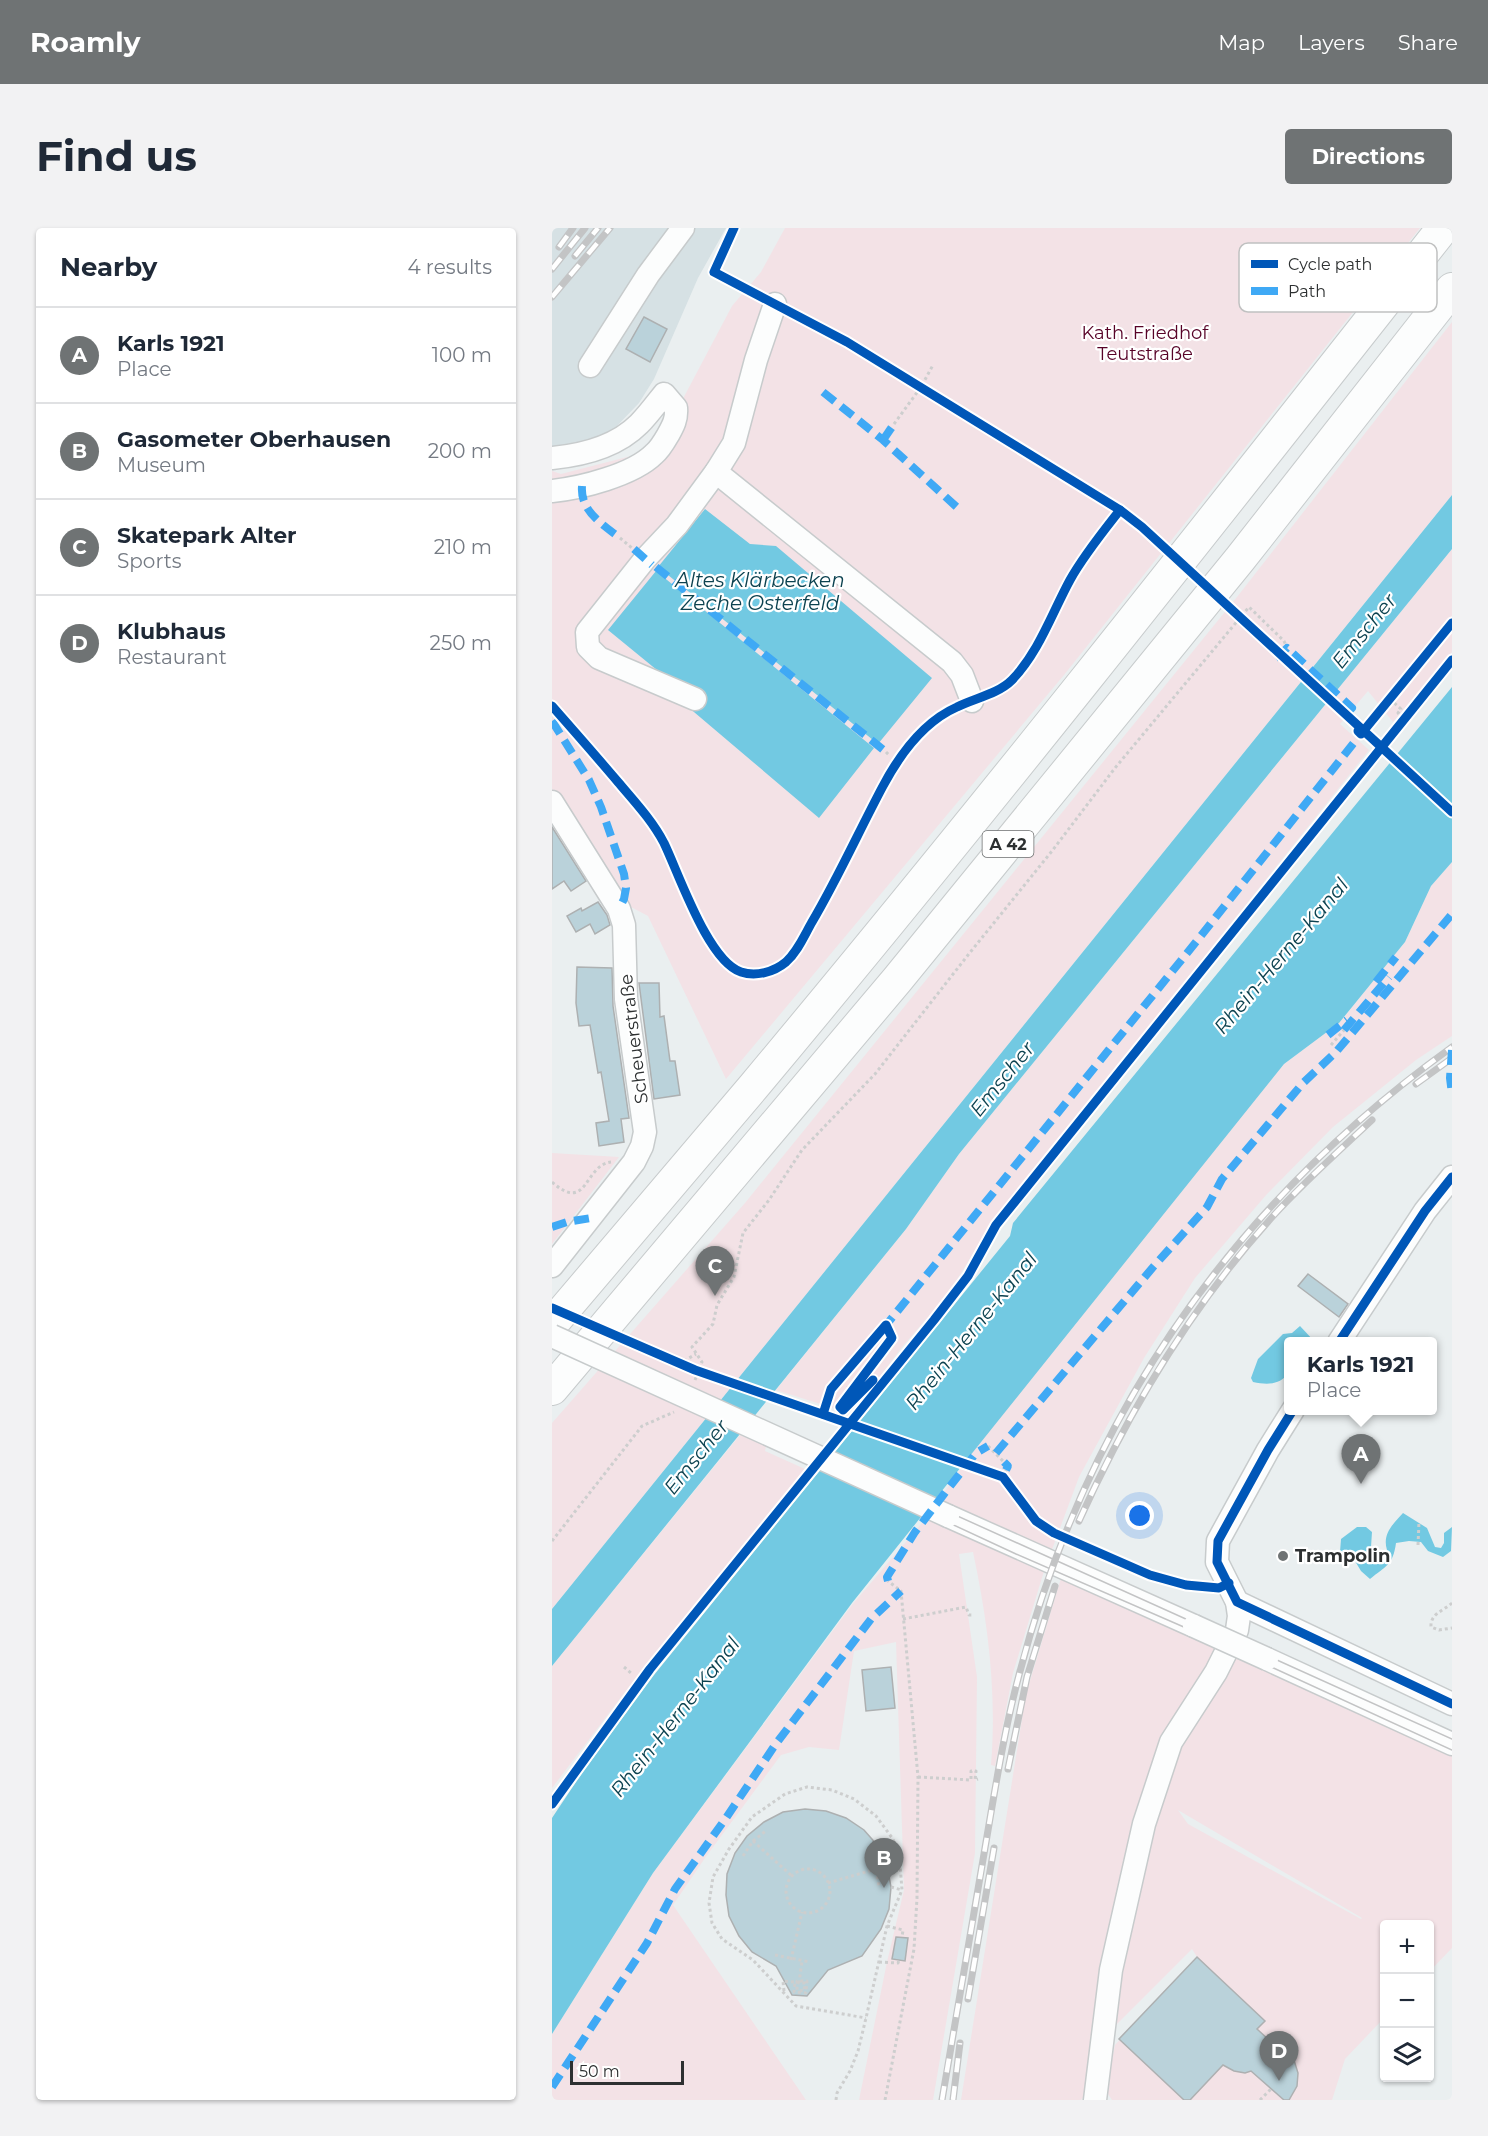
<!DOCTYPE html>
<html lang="en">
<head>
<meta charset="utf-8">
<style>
	body { margin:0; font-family:Montserrat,sans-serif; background:#f2f2f3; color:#1f2937 }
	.controls { position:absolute; right:18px; bottom:18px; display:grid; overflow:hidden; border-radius:6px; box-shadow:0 2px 4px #0004 }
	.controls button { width:54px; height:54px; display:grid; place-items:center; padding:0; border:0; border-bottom:2px solid #e0e1e3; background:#fff; color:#1f2937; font:30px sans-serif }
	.scale { position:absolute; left:18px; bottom:15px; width:114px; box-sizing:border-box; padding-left:6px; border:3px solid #2d3031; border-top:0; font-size:16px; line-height:21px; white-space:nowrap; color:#2d3031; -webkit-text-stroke:4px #fff; paint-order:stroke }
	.you { position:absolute; left:588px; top:1288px; width:21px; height:21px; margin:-15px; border:4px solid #fff; border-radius:50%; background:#1a73e8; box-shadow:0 0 0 9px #1a73e833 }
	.badge { display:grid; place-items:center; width:39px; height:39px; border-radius:50%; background:#6f7374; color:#fff; font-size:20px; font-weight:700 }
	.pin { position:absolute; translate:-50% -50px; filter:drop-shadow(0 2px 3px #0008) }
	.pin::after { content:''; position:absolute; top:32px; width:21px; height:18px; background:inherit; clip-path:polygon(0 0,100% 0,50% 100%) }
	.popup { position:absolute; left:732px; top:1109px; width:153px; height:78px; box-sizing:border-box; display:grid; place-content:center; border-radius:6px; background:#fff; filter:drop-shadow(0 2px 4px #0005); font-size:20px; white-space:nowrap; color:#747a83 }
	.popup b { font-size:22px; color:#1f2937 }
	.popup::after { content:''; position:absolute; left:50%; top:100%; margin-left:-12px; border:12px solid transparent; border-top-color:#fff }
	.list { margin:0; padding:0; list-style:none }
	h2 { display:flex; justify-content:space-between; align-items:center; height:78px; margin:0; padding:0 24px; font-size:26px }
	h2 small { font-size:20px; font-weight:400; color:#747a83 }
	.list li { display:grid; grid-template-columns:39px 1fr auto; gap:18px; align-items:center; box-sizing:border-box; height:96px; padding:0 24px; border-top:2px solid #e0e1e3 }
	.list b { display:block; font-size:22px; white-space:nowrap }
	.list p { margin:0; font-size:20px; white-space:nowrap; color:#747a83 }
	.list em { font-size:20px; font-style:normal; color:#747a83 }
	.icon { flex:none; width:33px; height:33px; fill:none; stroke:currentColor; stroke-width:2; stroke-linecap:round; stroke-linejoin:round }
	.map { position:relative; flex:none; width:900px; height:1872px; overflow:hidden; border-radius:6px }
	header { display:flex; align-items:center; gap:36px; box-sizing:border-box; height:84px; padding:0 30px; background:#6f7374; color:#fff }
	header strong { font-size:28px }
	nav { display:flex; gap:33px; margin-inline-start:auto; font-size:21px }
	.intro { display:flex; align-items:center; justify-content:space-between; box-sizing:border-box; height:144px; padding:0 36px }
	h1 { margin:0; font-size:42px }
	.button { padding:15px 27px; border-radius:6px; background:#6f7374; color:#fff; font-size:21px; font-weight:700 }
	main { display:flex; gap:36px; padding:0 36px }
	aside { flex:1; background:#fff; border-radius:6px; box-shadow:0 2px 4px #0004 }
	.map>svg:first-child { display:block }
</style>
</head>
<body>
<header>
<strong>Roamly</strong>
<nav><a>Map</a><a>Layers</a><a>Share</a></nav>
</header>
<div class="intro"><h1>Find us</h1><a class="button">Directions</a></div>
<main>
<aside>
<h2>Nearby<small>4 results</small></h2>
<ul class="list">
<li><span class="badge">A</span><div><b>Karls 1921</b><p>Place</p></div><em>100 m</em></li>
<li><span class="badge">B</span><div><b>Gasometer Oberhausen</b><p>Museum</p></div><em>200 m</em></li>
<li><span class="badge">C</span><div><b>Skatepark Alter</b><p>Sports</p></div><em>210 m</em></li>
<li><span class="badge">D</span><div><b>Klubhaus</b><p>Restaurant</p></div><em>250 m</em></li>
</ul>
</aside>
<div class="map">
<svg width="900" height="1872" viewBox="0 0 900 1872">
	<rect width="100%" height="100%" fill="#eaeff0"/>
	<path fill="#d6e1e4" d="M0 0H174L146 50 102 151 87 175 60 203 36 213 4 220 0 219Z"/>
	<g fill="#f3e2e6" fill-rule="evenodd">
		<path d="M233 0H868L512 447 174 851 96 688 79 679 0 561V243L9 246 79 228 97 235 180 78 209 44Z"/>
		<path d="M900 94V267L0 1381V1195L193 975 685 369Z"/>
		<path d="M900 321V424L841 494 816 463 788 496 817 522 440 995 396 1066 350 1119 300 1186 224 1162 354 1001 407 926Z"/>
		<path d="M900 634V808L864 832 781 899 715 966 643 1050 592 1130 527 1249 492 1343 461 1445 443 1538 439 1537C445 1465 436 1394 421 1324L407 1326 425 1449 423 1625 381 1872H307L335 1734 352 1662 344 1414 302 1423 287 1522 257 1519 229 1527 153 1630 121 1677 254 1872H0V1806L101 1645 300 1377 370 1295 423 1221 680 898 732 836 787 795 853 714 879 658Z"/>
		<path d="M0 925 67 929 0 1016Z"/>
		<path d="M188 1207 214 1218 213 1223 253 1241 89 1443 0 1560V1438Z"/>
		<path d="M510 1347 900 1527V1720L878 1743V1696H832V1790L793 1831 780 1872H560L556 1866 555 1857 563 1817 645 1729 640 1721 560 1801 535 1864 529 1872H409L474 1466ZM626 1582 810 1690 809 1691 636 1596Z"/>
	</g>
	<g fill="#72c9e2">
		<path d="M900 267V321L407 926 354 1001 0 1438V1381Z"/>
		<path d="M153 281 198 316 224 318 380 450 326 516 106 339Z"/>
		<path d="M104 343 322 520 267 590 129 473 111 447 56 402Z"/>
		<path d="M900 459V634L879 658 853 714 787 795 732 836 300 1375 101 1645 0 1806V1590L30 1545 102 1447 458 1008 461 995Z"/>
		<path d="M748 1098 762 1113 737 1114V1145C727 1157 716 1157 701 1154L699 1150 706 1131 731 1106 740 1105Z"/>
		<path d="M851 1285 875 1300 883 1319 889 1320 892 1315V1305L900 1299 899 1323 891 1329 876 1323 869 1314 857 1313 844 1315C841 1337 834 1338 818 1351L809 1343 803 1333H794L788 1324 789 1311 805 1299H814L820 1304 819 1319 829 1326 835 1322C830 1306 841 1296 851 1285Z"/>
	</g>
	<g fill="#bad2da" stroke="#adb0b1" stroke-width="1.5">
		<path d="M92 89 115 101 98 134 74 121Z"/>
		<path d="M0 599 34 653 19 663 12 653 0 661Z"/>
		<path d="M46 674 55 687 58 697 43 706 38 696 24 704 15 688 29 680 30 683Z"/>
		<path d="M25 739 60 740 61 778 77 890 69 891 72 914 47 918 44 895 57 893 49 844 46 845 38 797 27 798 24 775Z"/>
		<path d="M87 755H107L108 789 112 788 118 833H123L128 867 102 871Z"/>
		<path d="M756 1046 796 1076 787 1089 746 1058Z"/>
		<path d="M339 1439 343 1480 314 1483 310 1442Z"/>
		<path d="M253 1581 274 1583 294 1590 312 1602 326 1618 335 1638 339 1659 337 1681 329 1701 310 1728 276 1742 255 1768 240 1767 224 1738 200 1724 187 1708 177 1688 174 1667 175 1646 183 1625 195 1608 212 1594 231 1584Z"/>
		<path d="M344 1709 356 1710 353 1733 340 1731Z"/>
		<path d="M645 1729 713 1793 705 1801 730 1824 733 1820 741 1829 746 1845 745 1858 737 1872H732L699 1843 693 1845 682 1843 671 1837 638 1872H632L567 1811Z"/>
	</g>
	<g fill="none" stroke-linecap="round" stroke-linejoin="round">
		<g stroke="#c7cbcc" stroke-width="25">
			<g id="minor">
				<path d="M38 138 96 47 131 0"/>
				<path d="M0 230C32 227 64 219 87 196 96 187 104 176 112 166L124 180C125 191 121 198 116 207 112 214 108 221 102 226 81 247 29 260 0 263"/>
				<path d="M164 244 400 434 410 447 420 473"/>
				<path d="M143 471 47 430 36 419 35 404 93 331 125 297 164 244 182 215 204 132 223 76"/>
				<path d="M0 574 67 681 72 697 74 771 93 904 90 918 82 934 0 1038"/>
				<path d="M787 1114 873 983 900 949"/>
				<path d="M396 1288 642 1398"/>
				<path d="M685 1374 900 1476"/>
				<path d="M715 1431 900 1516"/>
				<path d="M543 1872 559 1742 592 1596 619 1514 664 1444 685 1402 687 1388 685 1374 665 1334 666 1313 716 1222 741 1182"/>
			</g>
		</g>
		<g stroke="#c7cbcc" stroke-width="34">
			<g id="highway">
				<path d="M0 1096C67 1017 135 938 202 858 437 577 664 288 891 0"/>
				<path d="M0 1161 345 752 688 331 900 61"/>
			</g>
		</g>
		<g stroke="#cdcece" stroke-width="3" stroke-dasharray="3 3" stroke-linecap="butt">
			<path d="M342 196 369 159 381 137"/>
			<path d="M68 310 80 320"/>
			<path d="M838 471 849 481 846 485 852 490"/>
			<path d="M334 524 337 527"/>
			<path d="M779 817 792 802"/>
			<path d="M0 954C36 986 32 937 59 934"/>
			<path d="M127 1136 144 1126"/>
			<path d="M305 1137V1138"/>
			<path d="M143 1152 150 1134 140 1119 161 1096 165 1077 182 1049 191 1005 217 972 250 922 323 846 416 727 500 623 563 540 697 379 732 413 735 420"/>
			<path d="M296 1158 298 1164"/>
			<path d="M302 1172 307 1183"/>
			<path d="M436 1218 452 1234"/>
			<path d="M451 1249 454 1242"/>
			<path d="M0 1313 90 1198 122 1184"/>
			<path d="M866 1317 867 1294"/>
			<path d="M900 1375C891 1383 878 1386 879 1399L887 1402 900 1400"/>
			<path d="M351 1391 414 1379 417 1387H420"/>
			<path d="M72 1439 80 1446"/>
			<path d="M366 1549 419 1552V1543H424L423 1552 426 1551"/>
			<path d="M201 1613 240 1648"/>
			<path d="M317 1626 324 1641 327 1658"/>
			<path d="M191 1628 201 1613 215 1602"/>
			<path d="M331 1629 346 1627"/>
			<circle cx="256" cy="1663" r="22"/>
			<path d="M276 1655 324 1641"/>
			<path d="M339 1659 350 1662"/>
			<path d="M335 1698 351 1702 350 1709"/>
			<path d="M223 1727 258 1734"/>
			<path d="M239 1732 250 1684"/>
			<path d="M327 1734 346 1735 347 1732"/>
			<path d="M232 1763 231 1753 243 1754 242 1764 254 1765 255 1753H245V1762L252 1763 253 1755H247L250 1733"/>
			<path d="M284 1872 285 1865 298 1843 306 1823 314 1790 335 1698 350 1662 348 1636 341 1611 324 1588 302 1571 280 1562 255 1559 233 1566 200 1589 177 1621 161 1649 157 1675 160 1695 170 1711 201 1732 244 1778 314 1790"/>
			<path d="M333 1872 362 1721 365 1670 366 1549 349 1363 336 1353"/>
			<path d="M708 1872 719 1861"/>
		</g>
		<use href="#minor" stroke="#fcfdfd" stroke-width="22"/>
		<use href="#highway" stroke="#fcfdfd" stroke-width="32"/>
		<g stroke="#c3c4c5" stroke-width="1.5">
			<path d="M0 1103 192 1191"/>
			<path d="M0 1114 221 1213 464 1326 641 1403 900 1522"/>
			<path d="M279 1231 900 1511"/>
		</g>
		<g stroke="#c3c4c5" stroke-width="7">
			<g id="rail">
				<path d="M7 19 21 0"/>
				<path d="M23 28 46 0"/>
				<path d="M0 41 33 0"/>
				<path d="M0 69 58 0"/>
				<path d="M864 856 900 830"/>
				<path d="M527 1293C577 1182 640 1077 722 987 753 953 787 923 820 892"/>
				<path d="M456 1541 475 1449 503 1358"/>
				<path d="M416 1771 442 1620"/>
				<path d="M390 1872C404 1788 419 1704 433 1620 443 1562 452 1503 467 1447 535 1185 682 976 900 819"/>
				<path d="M401 1872 408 1815"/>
			</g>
		</g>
		<use href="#rail" stroke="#fff" stroke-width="4.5" stroke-dasharray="14" stroke-linecap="butt"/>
		<g stroke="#c7cbcc" stroke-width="25" stroke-linecap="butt">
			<g id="minor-bridge">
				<path d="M0 1108 396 1288"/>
				<path d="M642 1398 715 1431"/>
			</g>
		</g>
		<use href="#minor-bridge" stroke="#fcfdfd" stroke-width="22"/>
		<g stroke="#3fa9f5" stroke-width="8" stroke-dasharray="15 8" stroke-linecap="butt">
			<path d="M271 164 331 212 408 282"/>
			<path d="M331 212 342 196"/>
			<path d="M30 258C28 283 50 296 68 310"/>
			<path d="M82 321 100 337"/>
			<path d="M104 339 334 524"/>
			<path d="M729 431 727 428 735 420 800 480 793 487"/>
			<path d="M0 493 37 552 49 579 72 646 74 660 72 671 67 681"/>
			<path d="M824 754 844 729"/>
			<path d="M792 802 837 749"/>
			<path d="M776 807 795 792"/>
			<path d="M900 822 898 850 900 866"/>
			<path d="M0 999 15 994 39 990"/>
			<path d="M331 1101 648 709 812 502"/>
			<path d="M444 1225 602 1038 655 979 670 951 751 855 784 824 900 686"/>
			<path d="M452 1234 456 1238 454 1242"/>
			<path d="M336 1353 335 1349 363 1304 392 1266 424 1225 436 1218"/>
			<path d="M0 1859 95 1715 123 1661 174 1590 223 1517 319 1391 349 1363"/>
		</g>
		<g stroke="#fff" stroke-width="13">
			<g id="cycleway">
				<path d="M182 0 162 44 295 114 568 282 590 299 900 584"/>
				<path d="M0 478C22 503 44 528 66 554 82 573 100 592 112 615 127 646 156 733 189 744 204 749 222 744 234 734 246 723 252 708 260 694 286 650 307 603 331 558 348 526 371 494 405 479 423 470 446 466 460 452 487 424 500 385 518 352 532 327 550 305 568 282"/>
				<path d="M806 503 809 506 900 395"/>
				<path d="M0 1080 143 1142 451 1249 484 1293 502 1305 598 1347 634 1357 667 1360 677 1355"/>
				<path d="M787 1114 873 983 900 949"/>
				<path d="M741 1182 716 1222 666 1313 665 1334 685 1374 900 1476"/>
				<path d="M271 1186 279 1161 334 1097 340 1110 288 1179 291 1182 321 1152"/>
				<path d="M0 1576 98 1441 382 1092 416 1048 444 997 900 432"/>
			</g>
		</g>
		<use href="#cycleway" stroke="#0057b8" stroke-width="9"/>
	</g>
	<circle fill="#6f7374" stroke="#fff" stroke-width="2" cx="731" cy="1328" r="6"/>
	<g text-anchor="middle" stroke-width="4.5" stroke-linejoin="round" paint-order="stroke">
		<rect fill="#fff" stroke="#6c6e6f" stroke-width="1.5" x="430.5" y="603" width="51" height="26" rx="4.5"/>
		<g font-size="16" font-weight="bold" fill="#2d3031">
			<text x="456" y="622">A 42</text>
		</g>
		<g font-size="18" fill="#570227" stroke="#fff">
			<text x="593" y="111">Kath. Friedhof<tspan x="593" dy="21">Teutstraße</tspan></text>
		</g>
		<g font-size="18" fill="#2d3031" stroke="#fff">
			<text transform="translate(82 811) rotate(-97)" y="6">Scheuerstraße</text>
		</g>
		<g font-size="18" font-weight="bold" fill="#2d3031" stroke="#fff" text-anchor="start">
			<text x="743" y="1334">Trampolin</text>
		</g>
		<g font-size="20" font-style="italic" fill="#0c4250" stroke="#fff">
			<text x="208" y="359">Altes Klärbecken<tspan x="208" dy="23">Zeche Osterfeld</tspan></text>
			<text transform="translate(812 403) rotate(-51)" y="7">Emscher</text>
			<text transform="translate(729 728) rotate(-50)" y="7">Rhein-Herne-Kanal</text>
			<text transform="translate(450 851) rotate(-51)" y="7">Emscher</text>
			<text transform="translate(419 1103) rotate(-51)" y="7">Rhein-Herne-Kanal</text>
			<text transform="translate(144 1229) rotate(-51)" y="7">Emscher</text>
			<text transform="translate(123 1489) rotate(-52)" y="7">Rhein-Herne-Kanal</text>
		</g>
	</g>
	<rect x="687" y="15" width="198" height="69" rx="9" fill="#fff" stroke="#c0c1c1" stroke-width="1.5"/>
	<rect x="699" y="32" width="27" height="8" fill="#0057b8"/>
	<rect x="699" y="59" width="27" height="8" fill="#3fa9f5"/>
	<g font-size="16" fill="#2d3031">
		<text x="736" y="42">Cycle path</text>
		<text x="736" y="69">Path</text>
	</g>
</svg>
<div class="controls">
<button>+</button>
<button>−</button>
<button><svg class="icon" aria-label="layers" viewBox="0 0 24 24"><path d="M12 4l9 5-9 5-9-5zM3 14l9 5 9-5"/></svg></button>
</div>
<div class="scale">50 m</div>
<div class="you"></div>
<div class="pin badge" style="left:809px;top:1256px">A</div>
<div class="popup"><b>Karls 1921</b>Place</div>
<div class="pin badge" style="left:332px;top:1660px">B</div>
<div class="pin badge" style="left:163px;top:1068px">C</div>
<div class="pin badge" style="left:727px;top:1853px">D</div>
</div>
</main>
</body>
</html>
